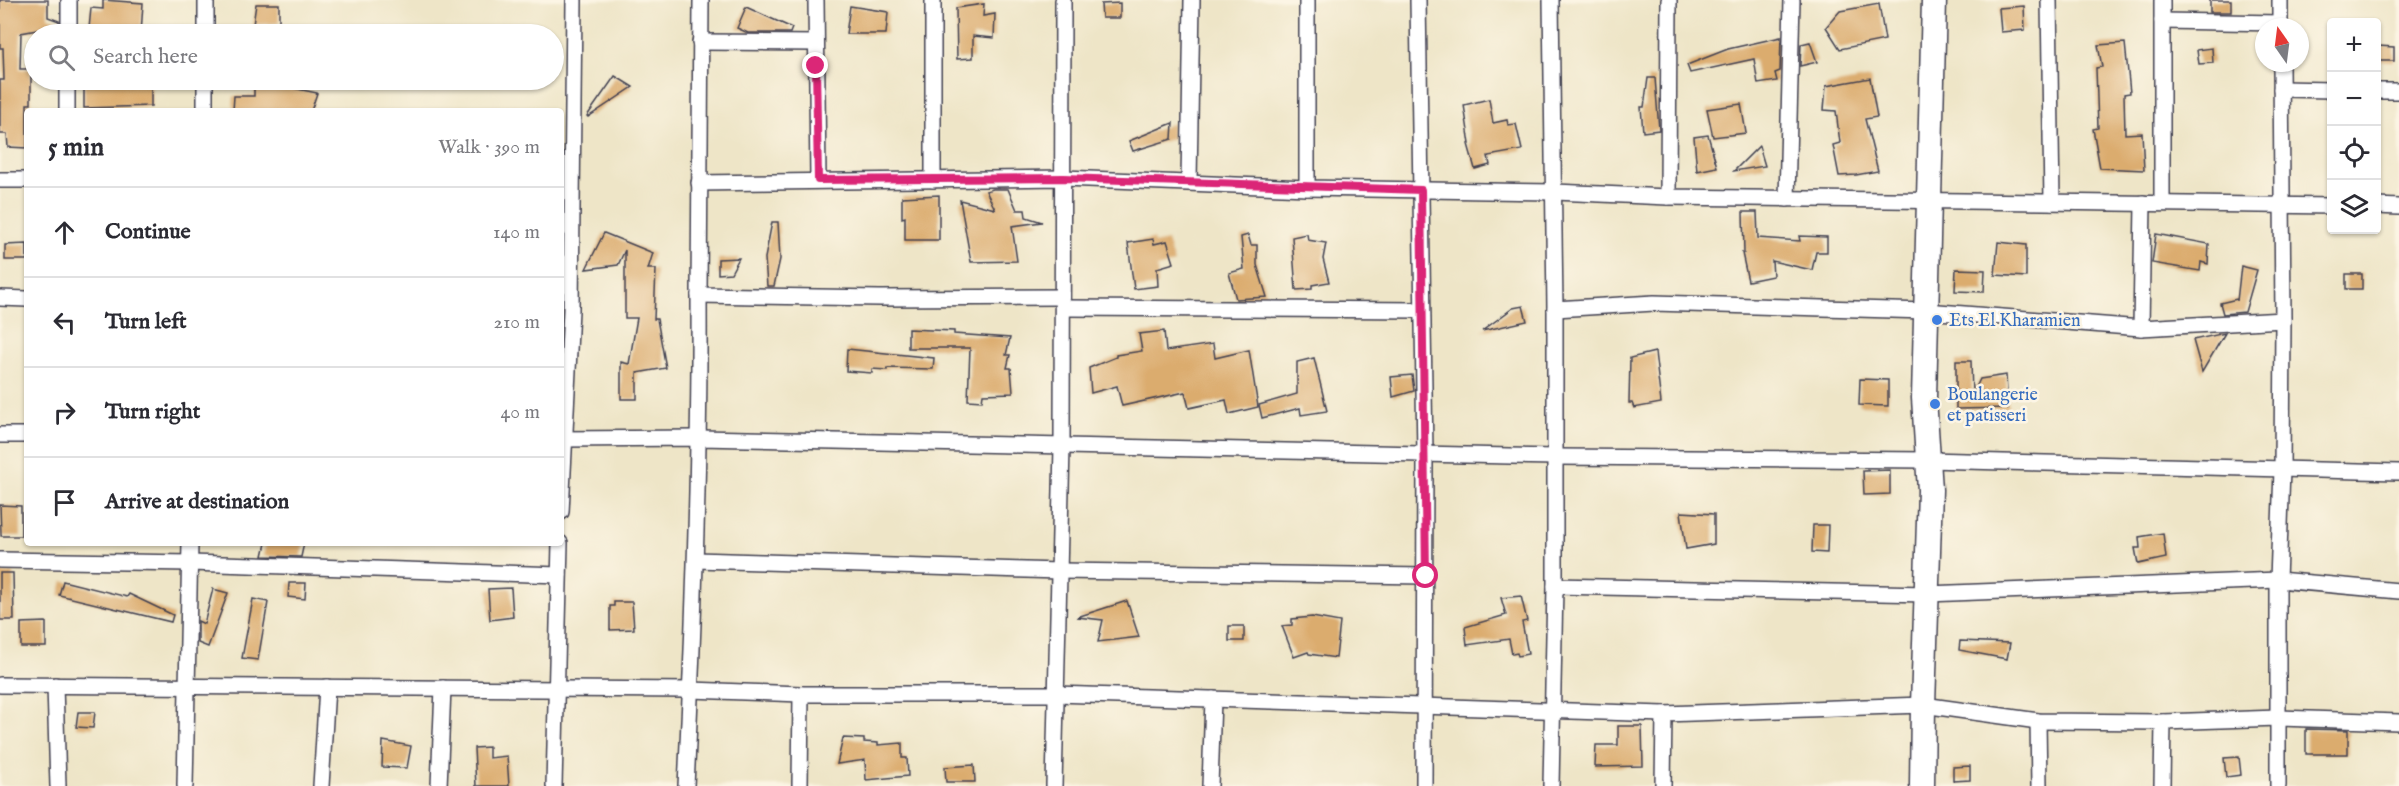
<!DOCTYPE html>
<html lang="en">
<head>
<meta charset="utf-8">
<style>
	body { margin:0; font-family:"IM FELL English",serif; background:#f2f2f3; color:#2b2b33 }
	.controls { position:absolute; right:18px; top:18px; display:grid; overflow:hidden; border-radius:6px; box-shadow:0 2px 4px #0004 }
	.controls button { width:54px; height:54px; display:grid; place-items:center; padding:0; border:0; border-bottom:2px solid #e1e1e2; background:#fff; color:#2b2b33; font:30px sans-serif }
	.compass { position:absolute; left:2255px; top:18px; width:54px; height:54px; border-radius:50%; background:#fff; box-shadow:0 2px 4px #0004; rotate:346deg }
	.stop { position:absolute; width:18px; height:18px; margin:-14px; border:4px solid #db2777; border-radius:50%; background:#fff }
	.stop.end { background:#db2777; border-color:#fff; box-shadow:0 2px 6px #0008 }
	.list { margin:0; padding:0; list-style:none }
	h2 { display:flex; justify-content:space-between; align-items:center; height:78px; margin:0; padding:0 24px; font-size:26px }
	h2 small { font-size:20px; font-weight:400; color:#7c7c81 }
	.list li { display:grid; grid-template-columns:39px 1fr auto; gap:18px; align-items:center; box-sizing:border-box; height:90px; padding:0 24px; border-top:2px solid #e1e1e2 }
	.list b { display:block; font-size:22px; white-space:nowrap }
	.list em { font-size:20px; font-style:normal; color:#7c7c81 }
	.icon { flex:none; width:33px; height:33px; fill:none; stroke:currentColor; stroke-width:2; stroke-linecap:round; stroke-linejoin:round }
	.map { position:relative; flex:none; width:2399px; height:786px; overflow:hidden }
	.search { position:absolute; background:#fff; box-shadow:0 2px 4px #0004; left:24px; top:24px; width:540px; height:66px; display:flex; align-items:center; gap:15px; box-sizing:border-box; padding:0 21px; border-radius:33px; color:#7c7c81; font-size:22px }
	.panel { position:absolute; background:#fff; box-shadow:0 2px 4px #0004; left:24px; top:108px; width:540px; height:438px; border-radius:6px }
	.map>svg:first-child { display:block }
</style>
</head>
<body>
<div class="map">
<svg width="2399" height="786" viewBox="0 0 2399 786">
	<rect width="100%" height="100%" fill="#fcf5e5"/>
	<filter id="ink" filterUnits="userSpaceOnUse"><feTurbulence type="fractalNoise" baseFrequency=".0167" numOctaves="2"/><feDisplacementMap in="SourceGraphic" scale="12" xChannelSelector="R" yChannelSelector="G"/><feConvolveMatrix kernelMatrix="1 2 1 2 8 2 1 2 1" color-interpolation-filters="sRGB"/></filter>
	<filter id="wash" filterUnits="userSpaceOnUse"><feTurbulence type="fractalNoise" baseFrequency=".008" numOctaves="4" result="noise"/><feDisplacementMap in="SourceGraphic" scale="24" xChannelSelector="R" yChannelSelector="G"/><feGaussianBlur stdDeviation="1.35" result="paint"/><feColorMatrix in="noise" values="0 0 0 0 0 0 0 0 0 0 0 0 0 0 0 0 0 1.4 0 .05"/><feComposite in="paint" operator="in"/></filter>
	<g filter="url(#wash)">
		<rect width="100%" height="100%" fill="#eee5c7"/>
		<g id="blocks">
			<g fill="#dbac6e">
				<path d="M0 0H48V17L59 21V26L21 33 20 69H31V104H27V148L8 147 7 134H0V80H4L3 48H0Z"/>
				<path d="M103 0 143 3 141 34H108L89 29 91 8 103 9Z"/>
				<rect x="2210" y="0" width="21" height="12"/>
				<path d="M1120 3V18H1102L1101 4Z"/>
				<path d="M256 4H279V23L253 25Z"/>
				<path d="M984 4 983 16 995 14 994 38 973 36V58L957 59 956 8Z"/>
				<path d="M1879 4 1885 40 1840 49 1826 27 1840 11Z"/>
				<path d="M850 6 888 12 886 34H846Z"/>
				<path d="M2024 6 2025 30 2001 32 1999 8Z"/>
				<path d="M746 7 792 28 790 33H748L737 28Z"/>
				<path d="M1781 37 1780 71 1775 73 1777 81 1758 84 1754 59 1690 73 1687 65 1728 49Z"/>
				<path d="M1810 42 1817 62 1800 66 1801 44Z"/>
				<path d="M2125 43 2130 93 2124 94 2125 134 2142 133 2144 170 2100 168 2093 129 2098 128 2096 68 2102 67 2098 45Z"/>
				<path d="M2378 46 2394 47V61H2378Z"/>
				<path d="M2212 48 2213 63 2199 64 2197 50Z"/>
				<path d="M615 76 633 87 588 117 587 116Z"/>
				<path d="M1648 78H1655L1659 130 1643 132 1641 107H1644Z"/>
				<path d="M1870 78 1877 117 1865 119 1878 171 1856 175 1839 176 1833 145 1840 143 1836 111 1824 110 1826 86Z"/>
				<path d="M84 80H127V84H151V106L84 108Z"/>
				<path d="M278 81V85L317 93 311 111H233L234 96H254V82Z"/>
				<path d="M1489 99 1493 123 1507 120 1508 125 1516 124 1522 150 1488 156 1490 165 1475 169 1468 144H1470L1464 105Z"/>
				<path d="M1741 104 1746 133 1713 137 1707 109Z"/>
				<path d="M1173 123 1172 139 1133 151 1129 141Z"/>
				<path d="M1708 135 1717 167 1697 171 1694 137Z"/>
				<path d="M1759 146 1765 166 1734 171Z"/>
				<path d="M993 189H1008L1017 210H1025L1026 217 1042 222 1012 226 1017 261 971 262 960 200 995 209 986 191Z"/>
				<path d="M939 195V240H905V217L902 218V197Z"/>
				<path d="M1743 212H1757L1758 238 1800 241 1799 236 1827 237V252H1816L1812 270 1772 261 1773 276 1748 281 1742 253H1744Z"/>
				<path d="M772 222H778L780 259 774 286H767L765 258Z"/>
				<path d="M604 233 653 253 648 269H656L654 319H657L666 368 637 373V399H621V362L629 364 637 318H625V250L618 265 586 269Z"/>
				<path d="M1307 234 1308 240 1326 243 1323 259 1329 282 1312 285V289L1296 290 1292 237Z"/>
				<path d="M2156 234 2209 244 2208 264 2201 262 2200 271 2152 263Z"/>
				<path d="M1248 235 1251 245H1257V265L1267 297 1236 299 1229 273 1244 269 1241 237Z"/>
				<path d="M1153 239 1154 244 1167 241 1174 263 1157 268 1158 286 1134 289 1128 243Z"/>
				<path d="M1998 242 2026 245V277L1995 275Z"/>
				<path d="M27 244V260H5V245Z"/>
				<path d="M739 258 731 273 718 274V259Z"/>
				<path d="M2241 266 2257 270 2245 312 2223 314 2220 303 2237 299V301Z"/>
				<path d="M1956 269 1985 270 1984 292 1955 291Z"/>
				<rect x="2346" y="274" width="16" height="15"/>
				<path d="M1523 306 1527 321 1482 331 1513 308Z"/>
				<path d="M908 329 954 331V334L1010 338 1006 355H1010L1007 368H1011L1013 393 983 394 982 401 968 400 970 348H908Z"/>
				<path d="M1164 331 1166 351 1213 344 1215 358 1249 350 1258 407 1229 414 1226 400 1189 408 1185 392 1122 406 1117 386 1091 393 1089 368 1116 357V355L1142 351 1139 334Z"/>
				<path d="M2225 333 2202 372 2193 340Z"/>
				<path d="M847 349 934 358 933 369 887 368V370L872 369V373L846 371Z"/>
				<path d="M1655 352 1661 403 1634 408 1632 403H1629L1630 358Z"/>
				<path d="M1314 358 1327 411 1301 415 1300 408 1262 418 1259 405 1297 394V362Z"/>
				<path d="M1956 361H1971L1972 396 1980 379 2006 375 2008 408 1956 409Z"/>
				<path d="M1412 375 1414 391 1393 397 1391 377Z"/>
				<path d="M1860 379 1888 380V406L1859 405Z"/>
				<path d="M1890 470V494L1864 495 1863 471Z"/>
				<path d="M0 505 21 506V536H1Z"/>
				<path d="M1681 512 1714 514V544L1686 549Z"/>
				<path d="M1813 525H1828L1827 553 1812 552Z"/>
				<path d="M2163 533 2166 558 2138 564 2135 548H2140L2139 537Z"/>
				<path d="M266 543H304L301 557 263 556Z"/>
				<path d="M0 573H13L14 620H0Z"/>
				<path d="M63 581 127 597 129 594 173 615 171 622 59 595Z"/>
				<path d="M289 583H306L305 599 288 597Z"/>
				<path d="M511 588 513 617 490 620 488 589Z"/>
				<path d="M213 589 228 593 208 647 198 643V621L204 624Z"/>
				<path d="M1521 596 1527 621 1522 622 1528 654 1518 656 1517 653 1512 654 1509 639 1467 645 1465 627 1506 615 1501 598Z"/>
				<path d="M253 599 268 602 258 660 242 658Z"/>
				<path d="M1127 601 1139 637 1098 642 1103 620 1077 617Z"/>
				<path d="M614 602H632L634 629 610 630V606H614Z"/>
				<path d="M1312 617 1340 622 1336 658 1309 654 1308 652 1294 657 1282 626 1292 625V619Z"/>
				<path d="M46 622V647H21V623Z"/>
				<rect x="1229" y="626" width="15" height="15"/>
				<path d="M1960 641 2010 643 2007 659 1959 650Z"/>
				<path d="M78 712H95L93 728 76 727Z"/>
				<path d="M1618 726H1642L1643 766 1595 767 1596 745H1618Z"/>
				<path d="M2306 729 2348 730V754H2306Z"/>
				<path d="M843 738 864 739V742L878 743V745L902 743V758H907L908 776 866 780 865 760 837 764Z"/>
				<path d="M383 741 411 746 407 768 382 767Z"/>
				<path d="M489 747V758L507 756 509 786H476L474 748Z"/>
				<path d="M2239 757 2241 775 2226 777 2224 758Z"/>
				<path d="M974 765 975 782H946L945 767Z"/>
				<path d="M1970 766V780L1953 781V767Z"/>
			</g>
		</g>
	</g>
	<g filter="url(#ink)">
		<use href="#blocks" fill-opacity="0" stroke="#413f50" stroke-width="1.5"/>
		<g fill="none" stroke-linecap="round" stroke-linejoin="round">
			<g stroke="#413f50" stroke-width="18">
				<g id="street">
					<path d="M701 0 699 295 880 298 1062 297"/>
					<path d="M816 0 818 180"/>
					<path d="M933 0V180"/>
					<path d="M1307 0V188"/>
					<path d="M1418 0 1425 454 1424 786"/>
					<path d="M2049 0 2052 202"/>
					<path d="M2280 0V27"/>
					<path d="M2162 21 2280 23"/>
					<path d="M69 34V0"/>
					<path d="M206 34V0"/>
					<path d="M700 42 816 43"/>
					<path d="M2281 89 2332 90"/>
					<path d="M2376 91H2399"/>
					<path d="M67 111V80"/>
					<path d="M205 111V80"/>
					<path d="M0 180H27"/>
					<path d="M1189 181 1192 0"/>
					<path d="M699 183 1064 178 1307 188 1555 192 1668 197 2332 206"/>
					<path d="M1668 197 1669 0"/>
					<path d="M1787 199 1792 0"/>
					<path d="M2162 203V0"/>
					<path d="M2376 206 2399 207"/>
					<path d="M0 298 27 299"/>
					<path d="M1063 308 1422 310"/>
					<path d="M1555 309 1654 303 1926 311 2141 328 2283 320"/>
					<path d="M2141 328 2143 203"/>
					<path d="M0 435H27"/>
					<path d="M561 439 700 438 1555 457 1928 460 2399 472"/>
					<path d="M561 512 571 310 574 0"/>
					<path d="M0 560 190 563 559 575"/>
					<path d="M696 560 1059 571 1426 576"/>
					<path d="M1555 586 1927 594 2278 580 2399 591"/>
					<path d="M0 685 691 690 801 694H1056L1664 714 1923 705 2038 721 2163 722 2278 718 2399 722"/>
					<path d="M55 685 58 786"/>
					<path d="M2038 721 2039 786"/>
					<path d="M185 786 190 543"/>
					<path d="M321 786 327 687"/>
					<path d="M439 786 443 688"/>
					<path d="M554 786 560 543"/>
					<path d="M686 786C694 622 700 459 699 295"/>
					<path d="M800 786 801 694"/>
					<path d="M1054 786 1062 447 1063 0"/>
					<path d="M1210 786 1213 699"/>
					<path d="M1551 786 1555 586V309L1551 0"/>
					<path d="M1663 786 1664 714"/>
					<path d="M2162 786 2163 722"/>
					<path d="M2278 786V580L2282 470 2283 320 2281 63"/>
				</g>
			</g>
			<g stroke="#413f50" stroke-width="27">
				<path id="primary" d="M1922 786 1923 705 1930 490 1924 398 1934 0"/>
			</g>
			<use href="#street" stroke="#fff" stroke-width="15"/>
			<use href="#primary" stroke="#fff" stroke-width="24"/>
		</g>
	</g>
	<g fill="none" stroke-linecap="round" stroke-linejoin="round" filter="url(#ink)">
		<path stroke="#db2777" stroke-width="8" d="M816 66 818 180 1064 178 1421 190 1426 576"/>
	</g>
	<g fill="#3f7fe0" stroke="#fcf5e5" stroke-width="2">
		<circle cx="1937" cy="320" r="6"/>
		<circle cx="1935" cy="404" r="6"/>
	</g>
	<g text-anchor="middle" stroke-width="5" stroke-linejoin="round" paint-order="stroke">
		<g font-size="18" fill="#366cbe" stroke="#fcf5e5" text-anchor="start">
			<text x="1949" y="326">Ets El Kharamien</text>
			<text x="1947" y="400">Boulangerie<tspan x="1947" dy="21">et patisseri</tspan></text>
		</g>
	</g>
</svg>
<div class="controls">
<button>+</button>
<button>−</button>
<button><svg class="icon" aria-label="locate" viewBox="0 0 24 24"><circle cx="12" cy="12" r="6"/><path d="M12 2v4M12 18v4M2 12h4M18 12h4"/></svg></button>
<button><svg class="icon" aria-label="layers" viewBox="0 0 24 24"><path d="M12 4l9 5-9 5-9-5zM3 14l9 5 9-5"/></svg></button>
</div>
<svg class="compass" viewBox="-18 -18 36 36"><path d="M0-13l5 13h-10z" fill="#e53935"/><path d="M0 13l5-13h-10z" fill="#7c7c81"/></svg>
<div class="stop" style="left:1426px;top:576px"></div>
<div class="stop end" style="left:816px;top:66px"></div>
<div class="search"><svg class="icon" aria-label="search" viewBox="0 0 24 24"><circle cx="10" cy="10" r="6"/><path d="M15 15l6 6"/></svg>Search here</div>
<section class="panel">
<h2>5 min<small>Walk · 390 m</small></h2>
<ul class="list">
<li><svg class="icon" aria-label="ahead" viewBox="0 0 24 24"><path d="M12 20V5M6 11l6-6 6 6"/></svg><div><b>Continue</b></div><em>140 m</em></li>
<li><svg class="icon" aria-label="left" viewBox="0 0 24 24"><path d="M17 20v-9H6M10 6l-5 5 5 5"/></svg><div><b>Turn left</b></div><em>210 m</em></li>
<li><svg class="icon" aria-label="right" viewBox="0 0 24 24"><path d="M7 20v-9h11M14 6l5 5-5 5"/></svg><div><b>Turn right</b></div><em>40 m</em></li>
<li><svg class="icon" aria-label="arrive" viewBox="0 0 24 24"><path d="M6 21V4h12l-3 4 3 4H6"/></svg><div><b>Arrive at destination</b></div></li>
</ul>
</section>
</div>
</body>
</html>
